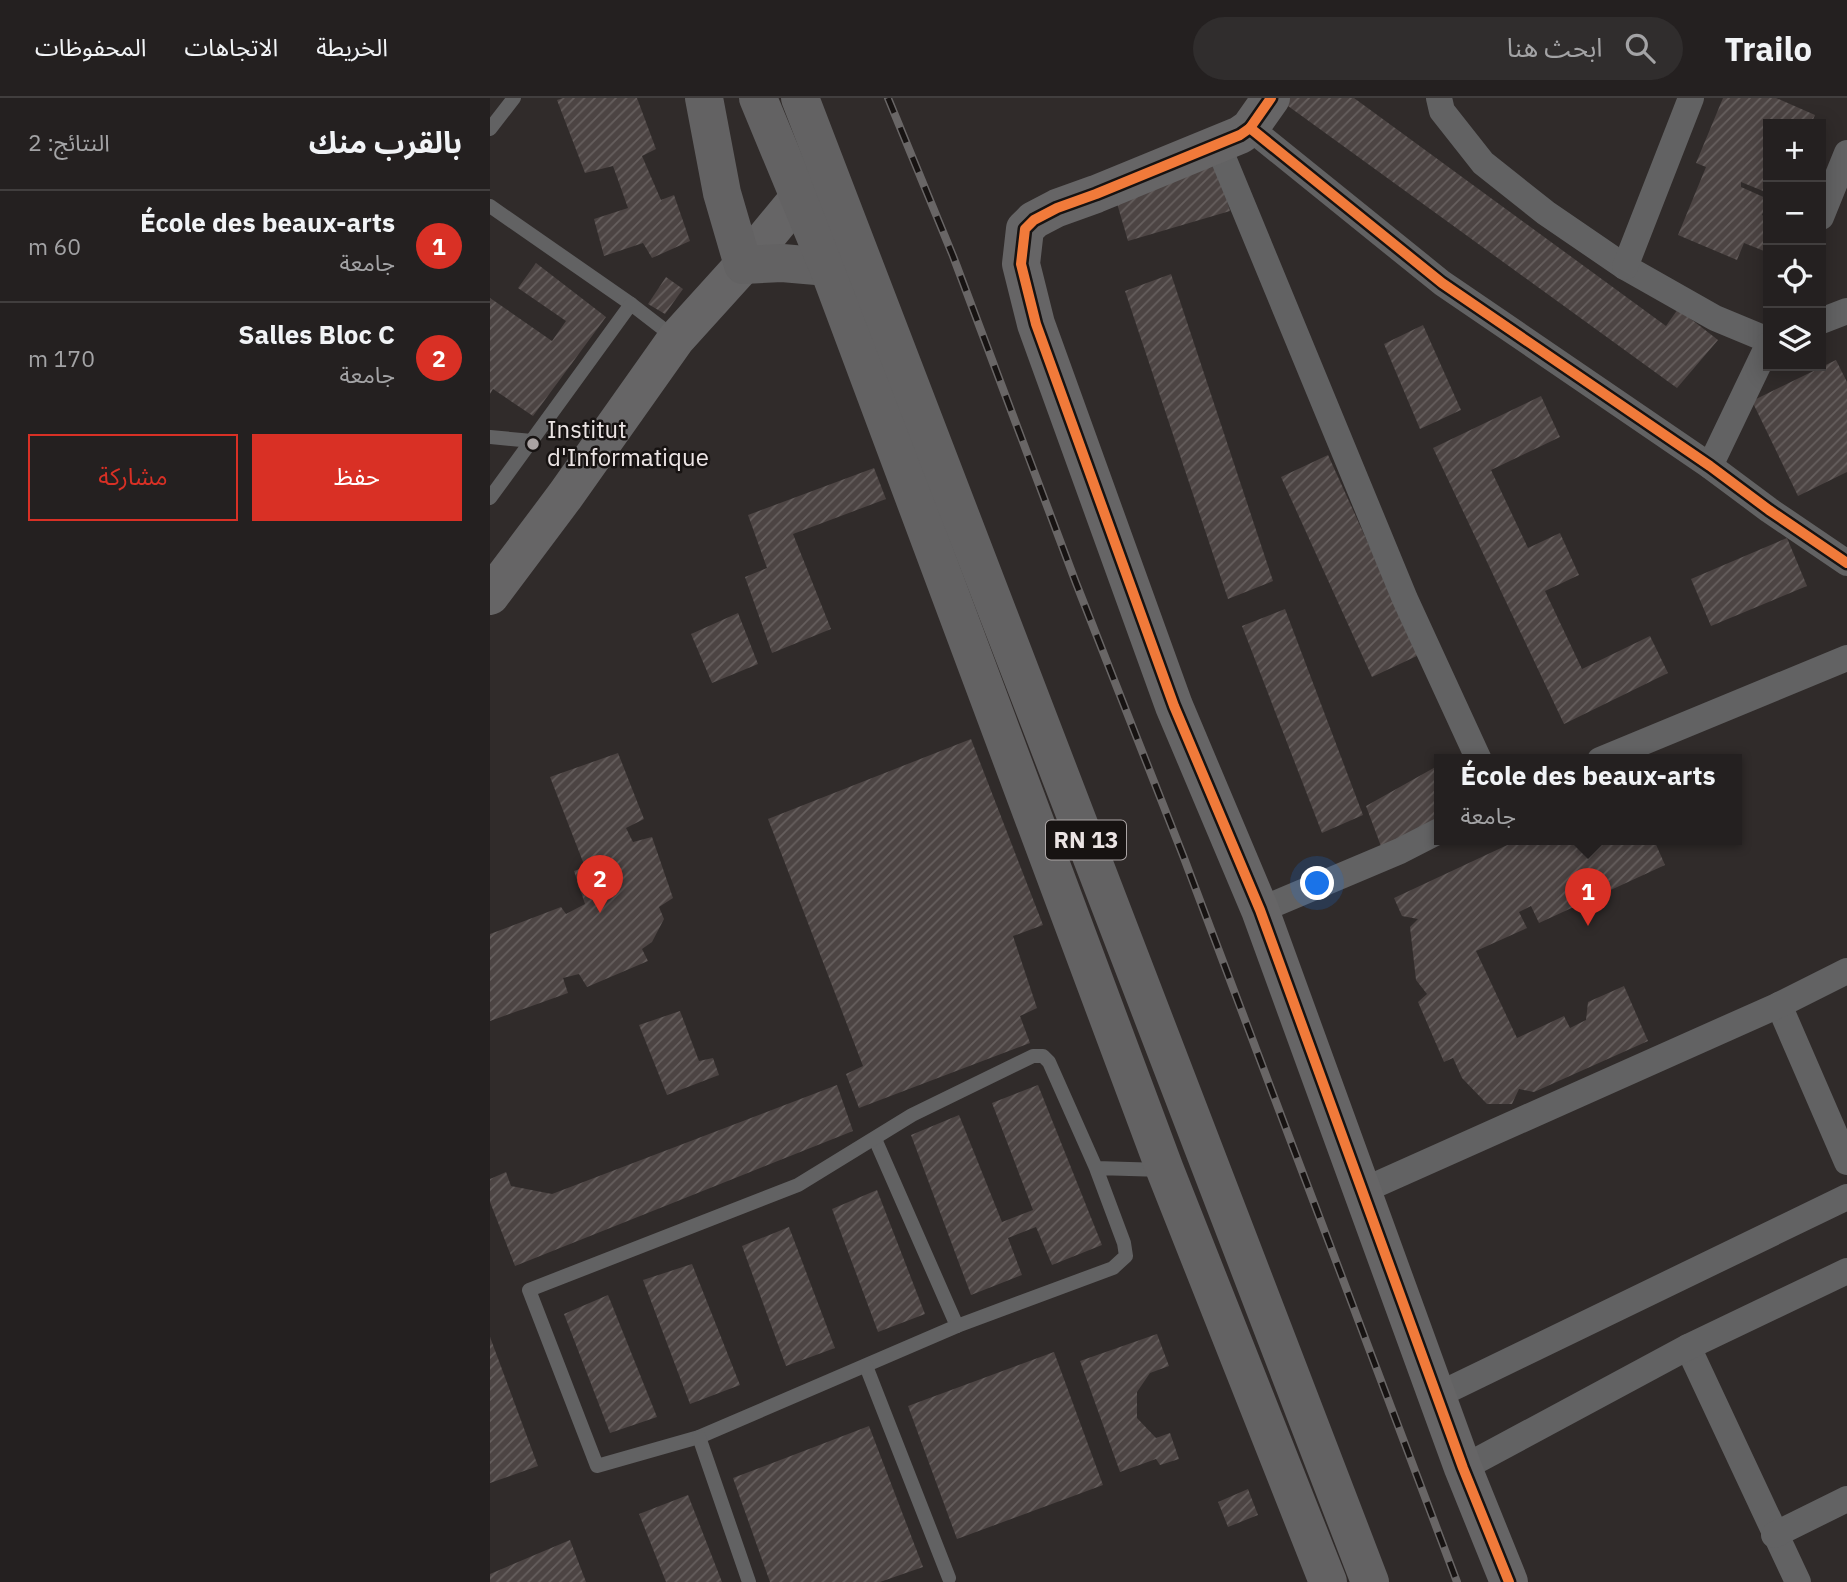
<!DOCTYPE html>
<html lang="ar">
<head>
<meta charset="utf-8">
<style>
	body { margin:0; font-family:"IBM Plex Sans","Noto Sans Arabic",sans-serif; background:#302d2d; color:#f1f3f6; direction:rtl }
	.controls { position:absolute; right:21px; top:21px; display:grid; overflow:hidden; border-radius:0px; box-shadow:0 4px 18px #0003 }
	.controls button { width:63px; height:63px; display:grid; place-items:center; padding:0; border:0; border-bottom:2px solid #413e3e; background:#242020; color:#f1f3f6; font:35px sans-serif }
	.you { position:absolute; left:828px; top:786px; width:24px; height:24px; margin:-18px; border:5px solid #fff; border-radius:50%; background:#1a73e8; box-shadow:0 0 0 10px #1a73e833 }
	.badge { display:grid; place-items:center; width:46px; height:46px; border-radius:50%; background:#d93025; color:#fff; font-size:23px; font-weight:700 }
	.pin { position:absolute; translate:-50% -58px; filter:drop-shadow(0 2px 4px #0008) }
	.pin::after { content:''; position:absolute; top:37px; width:24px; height:21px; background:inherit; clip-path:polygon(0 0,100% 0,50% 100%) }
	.popup { position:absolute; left:944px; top:656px; width:308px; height:91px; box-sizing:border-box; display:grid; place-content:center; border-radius:0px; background:#242020; filter:drop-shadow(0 2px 5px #0005); font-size:23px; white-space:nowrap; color:#a3a3a5 }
	.popup b { font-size:26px; color:#f1f3f6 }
	.popup::after { content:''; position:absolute; left:50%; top:100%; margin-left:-14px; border:14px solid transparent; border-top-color:#242020 }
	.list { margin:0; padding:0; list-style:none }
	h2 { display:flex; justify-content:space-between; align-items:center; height:91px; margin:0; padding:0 28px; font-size:30px }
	h2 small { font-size:23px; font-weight:400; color:#a3a3a5 }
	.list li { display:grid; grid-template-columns:46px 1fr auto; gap:21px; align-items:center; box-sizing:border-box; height:112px; padding:0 28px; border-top:2px solid #413e3e }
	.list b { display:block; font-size:26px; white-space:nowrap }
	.list p { margin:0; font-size:23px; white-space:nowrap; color:#a3a3a5 }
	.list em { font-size:23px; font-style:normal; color:#a3a3a5 }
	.actions { display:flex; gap:14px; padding:21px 28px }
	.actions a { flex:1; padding:16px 0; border:2px solid #d93025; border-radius:0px; text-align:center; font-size:24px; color:#d93025 }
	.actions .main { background:#d93025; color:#fff }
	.icon { flex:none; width:38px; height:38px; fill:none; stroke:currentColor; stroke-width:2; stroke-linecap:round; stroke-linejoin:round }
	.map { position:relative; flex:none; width:1357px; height:1484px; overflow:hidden; direction:ltr }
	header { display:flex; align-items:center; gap:42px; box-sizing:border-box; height:98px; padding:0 35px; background:#242020; border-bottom:2px solid #413e3e }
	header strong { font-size:33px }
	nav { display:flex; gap:38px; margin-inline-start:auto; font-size:24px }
	.search { width:490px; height:63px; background:#302d2d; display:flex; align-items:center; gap:18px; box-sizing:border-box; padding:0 24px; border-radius:38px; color:#a3a3a5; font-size:26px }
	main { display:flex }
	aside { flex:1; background:#242020 }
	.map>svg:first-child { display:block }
</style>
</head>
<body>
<header>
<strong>Trailo</strong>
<div class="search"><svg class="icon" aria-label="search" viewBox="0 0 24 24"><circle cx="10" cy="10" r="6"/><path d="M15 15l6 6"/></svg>ابحث هنا</div>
<nav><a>الخريطة</a><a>الاتجاهات</a><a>المحفوظات</a></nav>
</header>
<main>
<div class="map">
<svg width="1357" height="1484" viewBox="0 0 1357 1484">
	<defs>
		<pattern id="building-hatch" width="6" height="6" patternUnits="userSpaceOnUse" patternTransform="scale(1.75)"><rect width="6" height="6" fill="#4c4443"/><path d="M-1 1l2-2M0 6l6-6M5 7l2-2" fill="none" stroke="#665f5e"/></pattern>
	</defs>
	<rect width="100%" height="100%" fill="#302b2a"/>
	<g fill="url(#building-hatch)">
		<path d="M73 0H147L166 51 152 58 171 102 184 97 200 143 162 160 153 145 114 158 104 121 138 110 123 68 95 75 67 2Z"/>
		<path d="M787 0H864L1176 228 1188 211 1228 242 1187 290Z"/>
		<path d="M1233 0H1286L1325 17 1321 26H1278V95L1251 84V89L1278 101 1272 117 1278 120V143L1274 153 1254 145 1247 162 1188 137 1216 69 1206 65Z"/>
		<path d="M727 65 740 113 638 143 624 95Z"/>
		<path d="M46 165 116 219 43 318 3 291 0 296V200L62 243 76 223 28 190Z"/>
		<path d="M681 176 783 483 738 501 635 193Z"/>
		<path d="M176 179 193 191 175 216 158 206Z"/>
		<path d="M933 227 971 312 930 331 894 246Z"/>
		<path d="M1346 262 1357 284V374L1308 398 1262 303Z"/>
		<path d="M1051 298 1070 339 1001 372 1038 450 1070 435 1089 477 1055 493 1092 571 1160 538 1178 575 1074 626 943 350Z"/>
		<path d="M838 357 929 557 882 579 791 379Z"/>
		<path d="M384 370 396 401 303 436 341 531 282 555 255 479 277 470 258 417Z"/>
		<path d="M1297 440 1317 488 1221 528 1201 481Z"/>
		<path d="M795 511 873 717 832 735 752 528Z"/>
		<path d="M248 515 268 566 222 585 201 536Z"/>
		<path d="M481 641 553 827 523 838 547 910 530 918 540 945 369 1010 356 976 373 968 278 721Z"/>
		<path d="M128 655 154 721 136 730 143 744 162 739 183 800 169 809 174 821 162 844 152 851 158 863 97 889 89 876 73 880 78 895 0 923V836L71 809 76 816 95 806 84 773 95 769 60 679Z"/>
		<path d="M949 667V721L892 751 876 708Z"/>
		<path d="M1028 742H1164L1175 767 1049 825 1041 808 1029 814 1037 830 986 853 1027 940 1074 918 1080 930 1096 922 1098 904 1134 888 1158 943 1044 994 1029 991 1022 1006H997L972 980 963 960 954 964 928 904 937 896 926 882 920 829 928 821 912 818 904 800Z"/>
		<path d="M190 913 209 963 223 960 229 977 177 997 149 927Z"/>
		<path d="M347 987 363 1033 25 1168 0 1104V1081L16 1074 21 1088 62 1096Z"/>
		<path d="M548 987 612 1147 562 1167 546 1129 518 1140 532 1177 481 1197 421 1037 469 1017 512 1124 543 1112 502 1005Z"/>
		<path d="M387 1092 435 1216 388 1234 342 1111Z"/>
		<path d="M299 1129 345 1250 296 1268 252 1148Z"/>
		<path d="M202 1166 250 1287 200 1306 153 1182Z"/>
		<path d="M118 1197 167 1319 120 1335 74 1216Z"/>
		<path d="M667 1236 679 1268 660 1275 647 1294V1320L666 1340 680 1335 689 1361 670 1367 666 1361 630 1374 590 1263Z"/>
		<path d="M0 1239 48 1368 0 1385Z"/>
		<path d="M564 1254 613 1387 467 1441 418 1308Z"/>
		<path d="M379 1328 433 1469 390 1484H280L243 1380Z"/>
		<path d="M758 1391 768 1417 738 1429 728 1404Z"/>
		<path d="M198 1397 232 1484H176L149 1416Z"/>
		<path d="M80 1442 96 1484H0V1476Z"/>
	</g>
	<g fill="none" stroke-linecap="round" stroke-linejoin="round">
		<g stroke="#626263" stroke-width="14">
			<path d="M0 31 24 0"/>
			<path d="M0 108 141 206"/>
			<path d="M0 339 42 343"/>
			<path d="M0 400 141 206 185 240"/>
			<path d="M385 1041 467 1228"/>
			<path d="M606 1070 559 964 553 958H543L422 1017 308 1087 39 1192 107 1368 209 1339 467 1228 623 1170 636 1158 634 1145 606 1070 673 1072"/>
			<path d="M376 1268 459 1480"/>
			<path d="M209 1339 259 1484"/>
		</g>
		<g stroke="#626263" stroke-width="26">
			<path d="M949 0 952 13 993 65 1056 115 1135 169 1225 220 1278 242"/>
			<path d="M760 30 952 185 1220 368 1279 412 1357 465"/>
			<path d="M727 45 915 501 989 662"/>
			<path d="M1331 119 1357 55"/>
			<path d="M1135 169 1201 0"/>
			<path d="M1331 223 1357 213"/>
			<path d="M1220 368 1278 247"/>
			<path d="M1110 662 1357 560"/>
			<path d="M770 812 910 753 949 733"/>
			<path d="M1289 907 1357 1064"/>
			<path d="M872 1093 1289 907 1357 873"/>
			<path d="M1198 1249 1308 1484"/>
			<path d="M948 1297 1357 1099"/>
			<path d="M973 1370 1198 1249 1357 1173"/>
			<path d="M1284 1437 1357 1401"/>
		</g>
		<g stroke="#666566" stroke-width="38">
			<path d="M781 0 760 30 750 37 606 96 567 110 544 122 535 131 531 166 546 226 684 608 770 812 973 1370 1019 1484"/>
			<path d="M0 498 75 398 186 241 253 167 310 98 332 77"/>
		</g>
		<g stroke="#636263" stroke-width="38">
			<path d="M214 0 232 95 253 167 292 165 338 169"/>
			<path d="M268 0 338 169 675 1072 838 1484"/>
			<path d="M310 0 880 1484"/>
		</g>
		<g stroke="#696666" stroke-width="8">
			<path id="rail" d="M398 0 463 158 586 485 694 760 967 1484"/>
		</g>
		<use href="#rail" stroke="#171312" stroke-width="5" stroke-dasharray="16" stroke-linecap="butt"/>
		<g stroke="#171312" stroke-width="15">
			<g id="cycleway">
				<path d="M781 0 760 30 750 37 606 96 567 110 544 122 535 131 531 166 546 226 684 608 770 812 973 1370 1019 1484"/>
				<path d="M760 30 952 185 1220 368 1279 412 1357 465"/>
			</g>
		</g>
		<use href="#cycleway" stroke="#f17a3a" stroke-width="10"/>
	</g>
	<circle fill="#aaa3a3" stroke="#171312" stroke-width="2.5" cx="43" cy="346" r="7"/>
	<g text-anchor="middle" stroke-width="5" stroke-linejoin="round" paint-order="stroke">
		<rect fill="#171312" stroke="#aba5a5" stroke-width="2" x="556" y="722.5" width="80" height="39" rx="5"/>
		<g font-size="23" font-weight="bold" fill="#ebe4e4">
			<text x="596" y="750">RN 13</text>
		</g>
		<g font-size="24" fill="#ebe4e4" stroke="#171312" text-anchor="start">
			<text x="57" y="340">Institut<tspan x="57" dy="28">d'Informatique</tspan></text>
		</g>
	</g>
</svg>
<div class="controls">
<button>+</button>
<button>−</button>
<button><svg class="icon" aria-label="locate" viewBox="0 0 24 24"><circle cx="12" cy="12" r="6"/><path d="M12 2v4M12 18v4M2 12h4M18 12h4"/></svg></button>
<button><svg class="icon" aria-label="layers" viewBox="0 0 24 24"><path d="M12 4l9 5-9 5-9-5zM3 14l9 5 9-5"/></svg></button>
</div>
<div class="you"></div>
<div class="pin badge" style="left:1098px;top:828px">1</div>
<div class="popup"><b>École des beaux-arts</b>جامعة</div>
<div class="pin badge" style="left:110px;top:815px">2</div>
</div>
<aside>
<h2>بالقرب منك<small>النتائج: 2</small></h2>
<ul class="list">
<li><span class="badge">1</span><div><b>École des beaux-arts</b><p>جامعة</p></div><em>60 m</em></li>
<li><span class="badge">2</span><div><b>Salles Bloc C</b><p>جامعة</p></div><em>170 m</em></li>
</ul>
<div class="actions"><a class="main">حفظ</a><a>مشاركة</a></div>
</aside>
</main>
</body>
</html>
